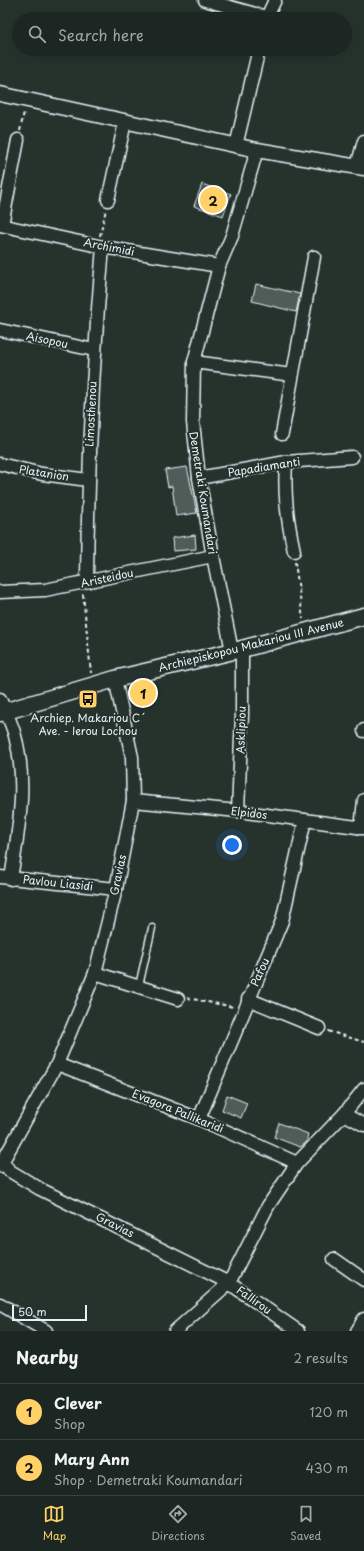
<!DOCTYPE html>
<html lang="en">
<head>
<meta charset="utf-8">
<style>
	body { margin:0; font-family:"Playpen Sans",sans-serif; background:#252e2a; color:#f1f3f6 }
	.scale { position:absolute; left:12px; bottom:10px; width:75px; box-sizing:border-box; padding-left:4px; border:2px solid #e8f1f8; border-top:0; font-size:11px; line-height:14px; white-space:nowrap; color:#e8f1f8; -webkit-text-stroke:3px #26332d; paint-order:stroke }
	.you { position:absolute; left:232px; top:845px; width:14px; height:14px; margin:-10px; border:3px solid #fff; border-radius:50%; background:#1a73e8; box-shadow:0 0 0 6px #1a73e833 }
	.badge { display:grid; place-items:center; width:26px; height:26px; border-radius:50%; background:#ffd166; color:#111; font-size:13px; font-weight:700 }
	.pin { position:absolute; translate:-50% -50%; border:2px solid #fff; box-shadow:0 1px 4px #0006 }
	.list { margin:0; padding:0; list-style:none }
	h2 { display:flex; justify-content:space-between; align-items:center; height:52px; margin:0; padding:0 16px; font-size:17px }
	h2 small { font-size:13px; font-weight:400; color:#a0a5a5 }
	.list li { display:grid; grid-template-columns:26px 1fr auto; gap:12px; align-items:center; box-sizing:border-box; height:56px; padding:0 16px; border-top:1px solid #3a4340 }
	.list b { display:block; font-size:15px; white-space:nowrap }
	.list p { margin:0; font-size:13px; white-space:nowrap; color:#a0a5a5 }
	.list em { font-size:13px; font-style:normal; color:#a0a5a5 }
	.icon { flex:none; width:22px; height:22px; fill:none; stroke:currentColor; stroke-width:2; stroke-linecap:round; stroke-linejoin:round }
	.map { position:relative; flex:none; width:364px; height:1331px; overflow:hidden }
	.search { position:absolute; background:#1c2622; box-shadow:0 4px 16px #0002; left:12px; right:12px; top:12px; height:44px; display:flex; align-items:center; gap:10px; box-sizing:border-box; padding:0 14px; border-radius:22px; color:#a0a5a5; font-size:15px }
	.sheet { height:164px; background:#1c2622 }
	nav { display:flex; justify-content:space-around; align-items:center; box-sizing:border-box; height:56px; border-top:1px solid #3a4340; background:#1c2622; font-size:11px; color:#a0a5a5 }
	nav a { display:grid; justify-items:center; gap:2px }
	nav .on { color:#ffd166 }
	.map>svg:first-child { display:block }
</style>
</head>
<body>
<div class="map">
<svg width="364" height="1331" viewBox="0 0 364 1331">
	<rect width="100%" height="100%" fill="#26332d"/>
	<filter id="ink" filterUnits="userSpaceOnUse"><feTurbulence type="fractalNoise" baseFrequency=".025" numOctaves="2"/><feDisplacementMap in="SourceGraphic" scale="8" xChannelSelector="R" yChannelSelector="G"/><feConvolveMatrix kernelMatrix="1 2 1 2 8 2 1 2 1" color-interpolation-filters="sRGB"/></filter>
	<g filter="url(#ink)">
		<g fill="#505c59" stroke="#e8f1f8">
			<path d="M202 184 231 194 223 216 194 206Z"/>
			<path d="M256 284 300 294 296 312 252 301Z"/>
			<path d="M187 467 197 513 176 516 172 486 168 487 165 470Z"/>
			<path d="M195 535 196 549 173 551 172 538Z"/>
			<path d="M150 684 153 697 135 702 132 689Z"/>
			<path d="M227 1095 247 1103 241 1118 222 1110Z"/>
			<path d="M279 1123 308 1134 306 1143 300 1147 274 1137Z"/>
		</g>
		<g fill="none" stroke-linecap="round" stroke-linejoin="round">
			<g stroke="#e8f1f8" stroke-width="9">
				<path id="service" d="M139 986 152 928"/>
			</g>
			<g stroke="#e8f1f8" stroke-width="15">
				<g id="minor">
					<path d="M205 0 266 17"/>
					<path d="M266 19 275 0"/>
					<path d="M236 146 259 49"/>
					<path d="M357 166 364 141"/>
					<path d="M108 200 125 122"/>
					<path d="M0 225 103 247 219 266"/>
					<path d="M2 225 18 140"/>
					<path d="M0 330 94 350"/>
					<path d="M194 362 292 375"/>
					<path d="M282 434 314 257"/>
					<path d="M286 462C284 494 287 519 294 551"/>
					<path d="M0 464 42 474 88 480"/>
					<path d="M199 478 286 462 352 457"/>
					<path d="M87 581C88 469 93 358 103 247"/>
					<path d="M0 592 45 590 213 556"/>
					<path d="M232 651 213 556 199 478 193 422 194 362 219 266 232 236 257 150"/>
					<path d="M0 699C5 711 12 723 15 736 28 784 18 831 11 879"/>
					<path d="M364 730V731"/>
					<path d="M133 801 238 811 364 828"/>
					<path d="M238 811 242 714V649"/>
					<path d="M361 828 364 800"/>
					<path d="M0 877 116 889"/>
					<path d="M95 973 178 999"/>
					<path d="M248 999 319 1028"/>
					<path d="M57 1064 199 1119 297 1163"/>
					<path d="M344 1114 364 1125"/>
					<path d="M199 1119 282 921 305 820"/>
					<path d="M3 1163 10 1171 40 1189 229 1283 298 1331"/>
					<path d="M0 1166 57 1064 95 973 116 889 133 801 132 757 115 679"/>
					<path d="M334 1259 364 1280"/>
					<path d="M0 1304 46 1331"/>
					<path d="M175 1331 229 1283 268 1206 297 1163 344 1114 364 1089"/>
					<path d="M357 1331 364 1319"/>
				</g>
			</g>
			<g stroke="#e8f1f8" stroke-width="17">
				<path id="tertiary" d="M0 94 257 150 364 168"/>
			</g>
			<g stroke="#e8f1f8" stroke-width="19">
				<path id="secondary" d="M0 713 115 679 242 649 364 616"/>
			</g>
			<g stroke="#e8f1f8" stroke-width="2" stroke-dasharray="4 3" stroke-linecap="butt">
				<path d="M20 131 24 112"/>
				<path d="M100 236 106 209"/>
				<path d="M295 562 303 619"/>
				<path d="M83 594 91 673"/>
				<path d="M187 998 234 1007"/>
				<path d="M328 1031 364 1042"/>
			</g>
			<use href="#service" stroke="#26332d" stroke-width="6"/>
			<use href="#minor" stroke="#26332d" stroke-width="12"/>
			<use href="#tertiary" stroke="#26332d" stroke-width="14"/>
			<use href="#secondary" stroke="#26332d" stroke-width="16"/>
		</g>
	</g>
	<defs>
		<g id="bus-square" transform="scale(1)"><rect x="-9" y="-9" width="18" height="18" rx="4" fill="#ffd166" stroke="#26332d"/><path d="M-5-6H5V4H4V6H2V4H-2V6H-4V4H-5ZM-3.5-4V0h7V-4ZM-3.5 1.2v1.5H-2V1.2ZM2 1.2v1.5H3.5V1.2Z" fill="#111"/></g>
	</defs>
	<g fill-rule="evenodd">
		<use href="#bus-square" x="88" y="699"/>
	</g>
	<g text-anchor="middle" stroke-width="4" stroke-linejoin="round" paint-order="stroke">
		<g font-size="11" fill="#e8f1f8" stroke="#26332d">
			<text transform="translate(109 247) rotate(11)" y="4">Archimidi</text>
			<text transform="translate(47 340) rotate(12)" y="4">Aisopou</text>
			<text transform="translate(91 414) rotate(-87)" y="4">Limosthenou</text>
			<text transform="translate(264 467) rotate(-9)" y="4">Papadiamanti</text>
			<text transform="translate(44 473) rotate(9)" y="4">Platanion</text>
			<text transform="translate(203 493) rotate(81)" y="4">Demetraki Koumandari</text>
			<text transform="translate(107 578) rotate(-12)" y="4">Aristeidou</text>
			<text transform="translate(251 645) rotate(-14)" y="4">Archiepiskopou Makariou III Avenue</text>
			<text transform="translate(241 730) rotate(-88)" y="4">Asklipiou</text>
			<text transform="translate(249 813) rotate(7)" y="4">Elpidos</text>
			<text transform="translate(118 875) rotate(-78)" y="4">Gravias</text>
			<text transform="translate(58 883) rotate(6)" y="4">Pavlou Liasidi</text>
			<text transform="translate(260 972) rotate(-66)" y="4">Pafou</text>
			<text transform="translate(178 1111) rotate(22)" y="4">Evagora Pallikaridi</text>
			<text transform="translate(115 1225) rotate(27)" y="4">Gravias</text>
			<text transform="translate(254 1300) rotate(35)" y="4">Fallirou</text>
		</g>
		<g font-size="11" fill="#e8f1f8" stroke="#26332d">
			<text x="88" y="722">Archiep. Makariou C´<tspan x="88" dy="13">Ave. - Ierou Lochou</tspan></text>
		</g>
	</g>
</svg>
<div class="scale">50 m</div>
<div class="you"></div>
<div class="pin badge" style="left:143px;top:693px">1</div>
<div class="pin badge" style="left:213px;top:200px">2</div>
<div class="search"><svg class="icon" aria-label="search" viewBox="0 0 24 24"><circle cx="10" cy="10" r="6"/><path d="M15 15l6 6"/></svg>Search here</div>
</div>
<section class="sheet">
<h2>Nearby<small>2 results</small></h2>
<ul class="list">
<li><span class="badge">1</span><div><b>Clever</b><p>Shop</p></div><em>120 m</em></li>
<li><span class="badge">2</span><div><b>Mary Ann</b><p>Shop · Demetraki Koumandari</p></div><em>430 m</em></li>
</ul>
</section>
<nav>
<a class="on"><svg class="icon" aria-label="map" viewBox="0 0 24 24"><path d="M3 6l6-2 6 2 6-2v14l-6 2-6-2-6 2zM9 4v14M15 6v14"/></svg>Map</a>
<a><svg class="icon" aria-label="directions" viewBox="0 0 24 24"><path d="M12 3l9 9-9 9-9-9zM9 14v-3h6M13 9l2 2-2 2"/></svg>Directions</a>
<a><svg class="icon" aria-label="saved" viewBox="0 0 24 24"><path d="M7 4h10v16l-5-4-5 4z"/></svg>Saved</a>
</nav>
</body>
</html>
